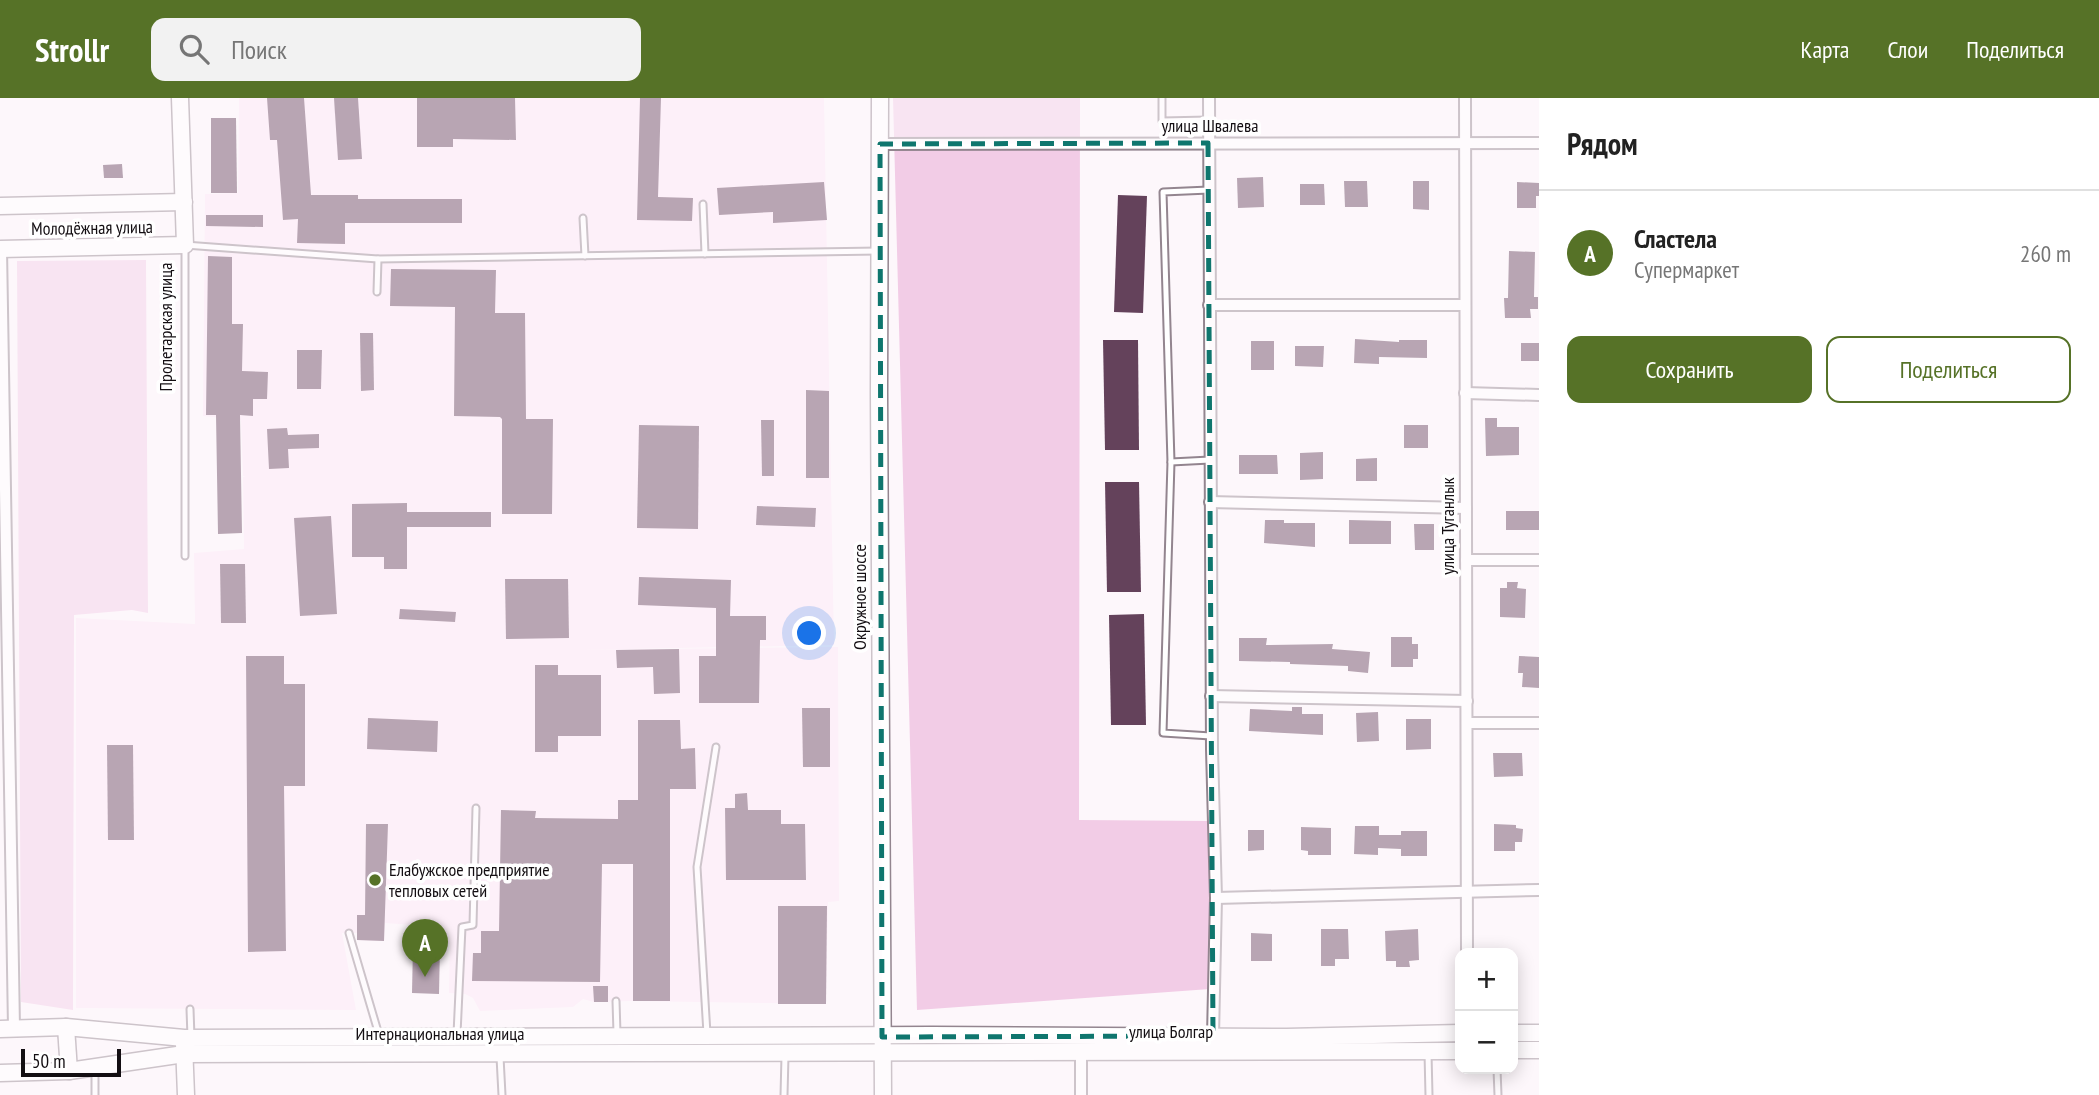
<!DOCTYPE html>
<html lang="ru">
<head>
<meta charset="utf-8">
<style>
	body { margin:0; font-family:"PT Sans Narrow",sans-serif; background:#f2f2f2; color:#222 }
	.controls { position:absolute; right:21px; bottom:21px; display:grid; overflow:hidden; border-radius:14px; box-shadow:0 4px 18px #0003 }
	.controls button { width:63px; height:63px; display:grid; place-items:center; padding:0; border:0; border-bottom:2px solid #e0e0e0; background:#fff; color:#222; font:35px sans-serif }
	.scale { position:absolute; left:21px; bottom:18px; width:100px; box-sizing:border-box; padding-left:7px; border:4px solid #130e12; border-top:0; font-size:19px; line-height:24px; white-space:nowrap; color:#130e12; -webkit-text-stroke:5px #fff; paint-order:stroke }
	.you { position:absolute; left:810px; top:536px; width:24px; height:24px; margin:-18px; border:5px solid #fff; border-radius:50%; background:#1a73e8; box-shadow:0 0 0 10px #1a73e833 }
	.badge { display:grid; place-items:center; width:46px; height:46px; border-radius:50%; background:#567227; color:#fff; font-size:23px; font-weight:700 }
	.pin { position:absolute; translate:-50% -58px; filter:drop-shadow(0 2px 4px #0008) }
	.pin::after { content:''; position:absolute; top:37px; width:24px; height:21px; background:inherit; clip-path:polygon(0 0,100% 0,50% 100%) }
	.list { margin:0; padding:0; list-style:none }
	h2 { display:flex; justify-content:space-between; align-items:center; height:91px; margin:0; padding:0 28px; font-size:30px }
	h2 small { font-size:23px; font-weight:400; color:#767676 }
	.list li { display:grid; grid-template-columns:46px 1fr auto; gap:21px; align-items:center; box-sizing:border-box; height:126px; padding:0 28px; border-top:2px solid #e0e0e0 }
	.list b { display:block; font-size:26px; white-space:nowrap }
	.list p { margin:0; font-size:23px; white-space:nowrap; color:#767676 }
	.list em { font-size:23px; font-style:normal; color:#767676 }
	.actions { display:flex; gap:14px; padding:21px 28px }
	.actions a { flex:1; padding:16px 0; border:2px solid #567227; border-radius:14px; text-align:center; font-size:24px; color:#567227 }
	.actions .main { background:#567227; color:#fff }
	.icon { flex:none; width:38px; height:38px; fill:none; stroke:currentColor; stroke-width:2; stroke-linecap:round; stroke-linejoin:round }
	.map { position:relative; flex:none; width:1539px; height:997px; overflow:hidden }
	header { display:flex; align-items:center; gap:42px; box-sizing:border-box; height:98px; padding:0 35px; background:#567227; color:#fff }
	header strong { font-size:33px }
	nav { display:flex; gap:38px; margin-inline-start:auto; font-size:24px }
	.search { width:490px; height:63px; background:#f2f2f2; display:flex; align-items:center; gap:18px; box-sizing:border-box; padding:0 24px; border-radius:14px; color:#767676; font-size:26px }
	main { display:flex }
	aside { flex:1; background:#fff }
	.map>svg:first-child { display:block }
</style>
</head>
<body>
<header>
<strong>Strollr</strong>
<div class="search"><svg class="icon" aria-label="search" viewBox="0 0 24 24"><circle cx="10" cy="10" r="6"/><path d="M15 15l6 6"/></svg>Поиск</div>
<nav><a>Карта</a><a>Слои</a><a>Поделиться</a></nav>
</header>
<main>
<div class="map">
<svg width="1539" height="997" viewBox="0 0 1539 997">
	<rect width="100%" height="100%" fill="#fdf7fb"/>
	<path fill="#fde6f6" d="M239 0H824L834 547 577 552 838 549 839 803 828 804 826 906 633 903 594 904 583 901 573 909 480 913 473 900 465 896 449 895 450 846 413 847V827L385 825 384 843 357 842V835H342L356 912 76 910V520L195 526 194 455 244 451 243 379H246L243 378 241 322 203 318 205 96 238 95Z"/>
	<g fill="#f2cce6">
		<path d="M893 0H1080L1079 722 1210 723V891L917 912Z"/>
		<path d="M146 162 148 515 132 512 74 517 73 912 21 904 17 163Z"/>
	</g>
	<g fill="#64425b">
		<path d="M267 0H304L311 97H358V101H462V125H345V146L297 145 298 121 283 122 277 42H270Z"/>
		<path d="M334 0H358L362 61 338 62Z"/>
		<path d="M417 0H515L516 42 453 41V49H417Z"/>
		<path d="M640 0H661L658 99 693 100 692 123 637 122Z"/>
		<path d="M211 20H236L237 95H211Z"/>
		<path d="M122 66 123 80H104L103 67Z"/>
		<path d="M1263 79 1264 109 1238 110 1237 80Z"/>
		<path d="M1344 83H1367L1368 109H1345Z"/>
		<path d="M1413 83H1429V112L1413 111Z"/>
		<path d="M824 84 827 122 773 125V114L719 117 717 90Z"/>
		<path d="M1517 84 1539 85V98H1536V110H1517Z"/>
		<path d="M1300 86H1324L1325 107H1300Z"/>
		<path d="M1118 97 1147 98 1143 215 1114 214Z"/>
		<path d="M206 117H263V129L206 128Z"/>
		<path d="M1509 153 1535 154 1534 199H1538V211H1530L1531 220H1505L1504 200H1508Z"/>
		<path d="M208 158 232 159V226H243L242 273 268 274 267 301H253V318L240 317 242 435 218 436 216 317H206Z"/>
		<path d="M391 171 496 172 495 215H525L526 321H553L552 416H502V321L500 319 454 318 455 209 390 208Z"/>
		<path d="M360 235H373L374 292 361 293Z"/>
		<path d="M1355 241 1399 244V242H1427V260L1379 259V266L1354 265Z"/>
		<path d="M1103 242H1138L1139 352H1105Z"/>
		<rect x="1251" y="243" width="23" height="29"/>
		<rect x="1521" y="245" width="18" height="18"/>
		<path d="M1295 248H1324L1323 269 1295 268Z"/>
		<path d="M297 252H322L321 291H297Z"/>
		<path d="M806 292 829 293V380H806Z"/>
		<path d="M1485 320H1497V329H1519V357L1486 358Z"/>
		<path d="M761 322H774V378H762Z"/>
		<path d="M639 327 699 328 698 431 637 430Z"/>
		<rect x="1404" y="327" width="24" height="23"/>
		<path d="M287 330 288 337 319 336V350L288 351 289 370 269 371 267 331Z"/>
		<path d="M1323 354V381L1300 382V355Z"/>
		<path d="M1239 357H1277L1278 376H1239Z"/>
		<path d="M1377 360V383H1356V361Z"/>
		<path d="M1105 384H1139L1141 494H1107Z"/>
		<path d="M407 405V414H491V429H407V471H384V459H352V406Z"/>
		<path d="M757 408 816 410 815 429 756 427Z"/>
		<rect x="1506" y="413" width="33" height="19"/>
		<path d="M331 418 337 516 300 518 294 420Z"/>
		<path d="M1265 422H1284V425H1315V449L1264 445Z"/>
		<path d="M1349 422 1391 423V446H1349Z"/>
		<path d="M1414 426H1434V452H1415Z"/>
		<path d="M220 466H245L246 525H221Z"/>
		<path d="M639 479 731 482 730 518H766V542H760L759 605H699V558H716V510L638 507Z"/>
		<path d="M505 481H568L569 540 506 541Z"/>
		<path d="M1507 484H1518L1517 490 1526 491 1525 520 1500 519V490H1507Z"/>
		<path d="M400 511 456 514 455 524 399 521Z"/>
		<path d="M1144 516 1146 627H1111L1109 517Z"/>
		<path d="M1391 539H1412V546H1418V561H1413V569H1391Z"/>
		<path d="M1239 540H1267L1266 547 1333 546 1332 551 1370 554 1368 575 1348 573V568L1290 566V564L1239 563Z"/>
		<path d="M679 551 680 595 654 596 653 569 617 570 616 552Z"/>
		<path d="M246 558H284V586H305V688H284L286 853 248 854Z"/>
		<path d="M1519 558 1539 559V590L1522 589 1523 575H1518Z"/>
		<path d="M535 567H558V577H601V638H558V654H535Z"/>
		<path d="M1292 609H1302V616H1323V637L1249 633 1250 611 1292 613Z"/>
		<path d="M802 610H830V669H803Z"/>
		<path d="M1378 614 1379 643 1357 644 1356 615Z"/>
		<path d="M368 620 438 623 437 654 367 651Z"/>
		<path d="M1406 621H1431V651L1406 652Z"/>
		<path d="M638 622H680L681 651 695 650 696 691H670V903H633V766H602L600 884 472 883 473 855H481V833H499L501 712 536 713 535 720 618 721V702H638Z"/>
		<path d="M107 647H133L134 742H108Z"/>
		<path d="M1493 655H1522L1523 678 1494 679Z"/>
		<path d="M747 695 748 712H781V726H805L806 782H726L725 710H735V696Z"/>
		<path d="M366 726H388L384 843 357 842V817H365Z"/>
		<path d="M1494 726 1516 727V730L1523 731 1522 744H1515V753H1494Z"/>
		<path d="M1355 728H1379V737H1401V733H1427V758H1401V751L1378 750V757L1354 756Z"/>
		<path d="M1301 729 1331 730V757H1308V753L1301 752Z"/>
		<path d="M1248 732H1264V752L1248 753Z"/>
		<path d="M778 808H827L826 906H778Z"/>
		<path d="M1321 831H1348L1349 861H1335V868H1321Z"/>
		<path d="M1418 831 1419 862 1409 863 1410 869H1396V863H1386L1385 833Z"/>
		<path d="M1251 835 1272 836V863H1251Z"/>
		<path d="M413 847 440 848 439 896 412 895Z"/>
		<path d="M593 888H608V904H594Z"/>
	</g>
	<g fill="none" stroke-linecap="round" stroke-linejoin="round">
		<g stroke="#93858f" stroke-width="9">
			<g id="lane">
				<path d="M1162 0V23L1208 22"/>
				<path d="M1209 92 1163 94 1171 364 1163 635 1211 638"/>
				<path d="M703 106 705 156"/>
				<path d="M583 120 585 158"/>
				<path d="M377 194 378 161"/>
				<path d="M1171 364 1210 362"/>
				<path d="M185 458V147L378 161 879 153"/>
				<path d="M349 835 379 937"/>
				<path d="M616 903 617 935"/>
				<path d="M190 911 191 939"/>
				<path d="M457 936 462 829 473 827 476 710"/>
				<path d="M707 936 697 769 716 649"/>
				<path d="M1428 955 1429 997"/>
				<path d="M500 959 502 997"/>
				<path d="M1497 971 1498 997"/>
				<path d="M95 973V997"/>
				<path d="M784 997 785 958"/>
			</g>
		</g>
		<g stroke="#93858f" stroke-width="14">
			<g id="street">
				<path d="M1209 0 1212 651 1216 800 1213 938"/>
				<path d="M1465 0 1467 855"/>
				<path d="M880 46 1539 45"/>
				<path d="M1 151 14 930"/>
				<path d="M1209 207H1465"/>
				<path d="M1465 295 1539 297"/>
				<path d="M1210 404 1466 410"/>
				<path d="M1466 462H1539"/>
				<path d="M1211 598 1467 603"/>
				<path d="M1467 625H1539"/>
				<path d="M1216 800 1539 792"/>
				<path d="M1081 954V997"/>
			</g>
		</g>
		<g stroke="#93858f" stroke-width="19">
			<g id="secondary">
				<path d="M880 0 879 295 883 997"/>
				<path d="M0 108 184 104"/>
				<path d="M0 151 185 147 180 0"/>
				<path d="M66 929 69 973"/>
				<path d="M0 931 66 929 184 940 932 937 1287 939 1460 935"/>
				<path d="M1513 935H1539"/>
				<path d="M184 946 186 997"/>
				<path d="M1513 952H1539"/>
				<path d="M0 975 69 973 184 956 1460 953"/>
			</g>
		</g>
		<use href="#lane" stroke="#fff" stroke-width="5"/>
		<use href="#street" stroke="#fff" stroke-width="10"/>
		<use href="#secondary" stroke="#fff" stroke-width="16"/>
	</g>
	<path d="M0 0H1539V997H0ZM1208 45 1213 938 882 939 880 46Z" fill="#fdf7fb" fill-opacity=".55" fill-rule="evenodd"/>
	<path fill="none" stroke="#0f766e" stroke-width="5" stroke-dasharray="14 9" stroke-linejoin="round" d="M1208 45 1213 938 882 939 880 46Z"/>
	<circle fill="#567227" stroke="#fff" stroke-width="2.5" cx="375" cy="782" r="7"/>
	<g text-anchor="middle" stroke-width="7" stroke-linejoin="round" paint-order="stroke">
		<g font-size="18" fill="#130e12" stroke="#fff">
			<text x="1210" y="34">улица Швалева</text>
			<text transform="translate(92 130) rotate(-1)" y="6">Молодёжная улица</text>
			<text transform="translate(166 229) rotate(-90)" y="6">Пролетарская улица</text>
			<text transform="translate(1448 428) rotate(-90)" y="6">улица Туганлык</text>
			<text transform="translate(860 499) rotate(-90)" y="6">Окружное шоссе</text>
			<text x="1171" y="940">улица Болгар</text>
			<text x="440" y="942">Интернациональная улица</text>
		</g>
		<g font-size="18" fill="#130e12" stroke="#fff" text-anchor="start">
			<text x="389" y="778">Елабужское предприятие<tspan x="389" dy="21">тепловых сетей</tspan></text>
		</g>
	</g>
</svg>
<div class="controls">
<button>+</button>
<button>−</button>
</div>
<div class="scale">50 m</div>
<div class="you"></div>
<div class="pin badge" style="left:425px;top:879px">A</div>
</div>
<aside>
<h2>Рядом<small></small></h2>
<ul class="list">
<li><span class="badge">A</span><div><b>Сластела</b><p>Супермаркет</p></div><em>260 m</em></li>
</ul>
<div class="actions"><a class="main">Сохранить</a><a>Поделиться</a></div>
</aside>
</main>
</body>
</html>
